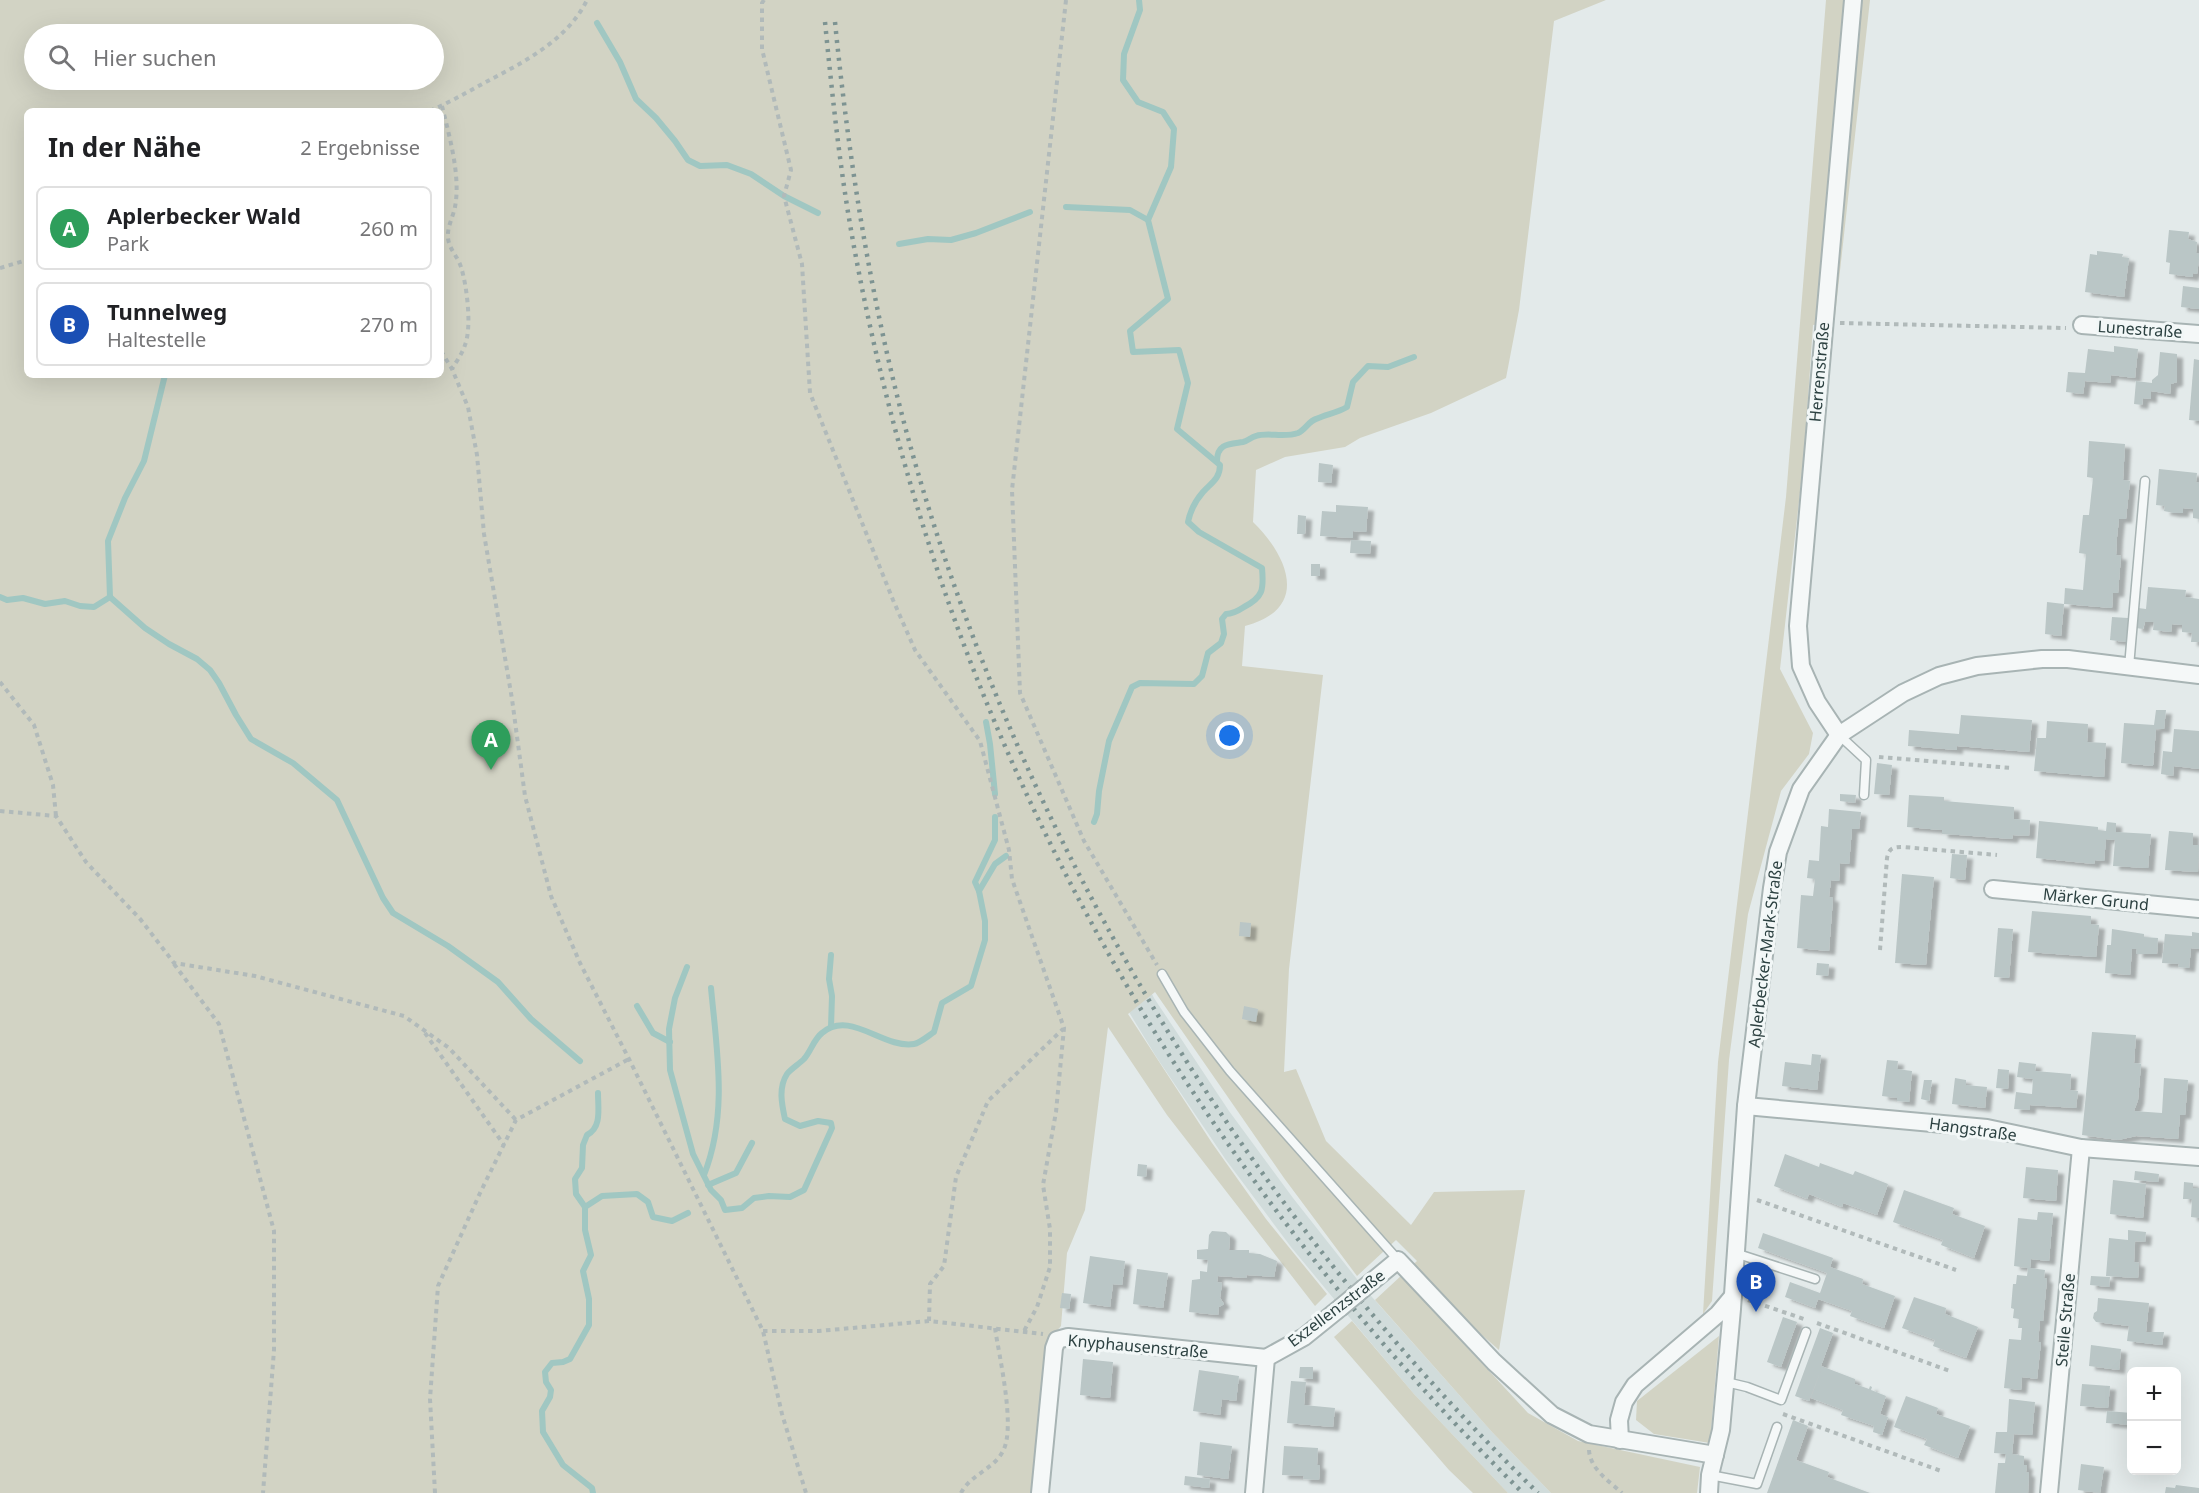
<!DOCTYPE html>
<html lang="de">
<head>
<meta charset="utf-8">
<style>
	body { margin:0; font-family:"Noto Sans",sans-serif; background:#f2f2f2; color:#202124 }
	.controls { position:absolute; right:18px; bottom:18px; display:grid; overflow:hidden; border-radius:9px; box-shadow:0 6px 24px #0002 }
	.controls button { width:54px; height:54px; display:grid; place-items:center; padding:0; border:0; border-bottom:2px solid #e0e0e0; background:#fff; color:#202124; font:30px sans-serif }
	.you { position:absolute; left:1230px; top:736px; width:21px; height:21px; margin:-15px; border:4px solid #fff; border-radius:50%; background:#1a73e8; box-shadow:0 0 0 9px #1a73e833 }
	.badge { display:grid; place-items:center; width:39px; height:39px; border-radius:50%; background:#db2777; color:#fff; font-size:20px; font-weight:700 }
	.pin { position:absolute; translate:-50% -50px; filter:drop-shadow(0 2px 3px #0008) }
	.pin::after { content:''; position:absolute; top:32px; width:21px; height:18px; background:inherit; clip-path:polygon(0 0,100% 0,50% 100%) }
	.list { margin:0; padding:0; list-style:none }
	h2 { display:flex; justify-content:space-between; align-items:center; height:78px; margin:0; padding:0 24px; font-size:26px }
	h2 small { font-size:20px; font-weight:400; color:#757577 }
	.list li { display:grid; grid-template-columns:39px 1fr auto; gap:18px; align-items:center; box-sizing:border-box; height:84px; margin:0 12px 12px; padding:0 12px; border:2px solid #e0e0e0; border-radius:9px }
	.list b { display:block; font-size:22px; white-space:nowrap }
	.list p { margin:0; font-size:20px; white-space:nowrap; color:#757577 }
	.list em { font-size:20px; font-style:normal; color:#757577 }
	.icon { flex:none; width:33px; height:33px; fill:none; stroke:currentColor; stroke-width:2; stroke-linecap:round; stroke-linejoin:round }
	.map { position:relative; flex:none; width:2199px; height:1493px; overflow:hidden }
	.search { position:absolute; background:#fff; box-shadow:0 6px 24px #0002; left:24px; top:24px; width:420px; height:66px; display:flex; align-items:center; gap:15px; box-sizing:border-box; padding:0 21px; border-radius:33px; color:#757577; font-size:22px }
	.panel { position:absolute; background:#fff; box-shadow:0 6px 24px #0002; left:24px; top:108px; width:420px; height:270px; border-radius:9px }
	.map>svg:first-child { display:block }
</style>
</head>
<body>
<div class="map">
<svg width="2199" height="1493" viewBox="0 0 2199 1493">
	<defs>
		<filter id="shadow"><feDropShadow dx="6" dy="4" stdDeviation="1.5" flood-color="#0004"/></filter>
	</defs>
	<rect width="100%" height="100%" fill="#e3eaea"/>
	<path fill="#d1dcdb" d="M1081 860 1154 998 1229 1111 1293 1198 1364 1288 1492 1432 1551 1493H1508L1414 1394 1334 1299 1291 1247 1226 1160 1157 1058 1121 999Z"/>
	<g fill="#d2d3c4" fill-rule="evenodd">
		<path d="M0 0H1606L1554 21 1519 310 1506 378 1431 413 1360 438 1345 447 1285 457 1256 470 1253 522C1289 557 1310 609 1245 626L1242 666 1323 675 1289 969 1284 1072 1296 1069 1326 1141 1411 1225 1434 1192 1525 1190 1499 1350 1473 1327 1464 1344 1528 1413 1578 1441 1700 1467 1697 1493H1551L1492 1432 1375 1300 1417 1261 1396 1240 1357 1276 1284 1178 1155 992 1128 1014 1212 1143 1266 1219 1327 1294 1315 1306 1167 1115 1108 1027 1085 1210 1067 1253 1061 1326 1049 1340 1036 1493H0ZM34 34H434V80H34ZM27 111H441V375H27Z"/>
		<path d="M1826 0H1870L1835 316 1823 323 1813 325 1804 457 1780 669 1813 733 1809 754 1781 791 1748 914 1729 1060 1712 1301 1703 1314 1718 1062 1786 497Z"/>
		<path d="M1352 1321 1414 1394 1508 1493H1473L1449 1470 1334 1337Z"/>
		<path d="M1719 1336 1710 1443 1654 1434 1636 1420 1637 1401Z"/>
	</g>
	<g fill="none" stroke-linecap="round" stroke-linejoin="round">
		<g stroke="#a0c7c2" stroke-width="6">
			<path d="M597 23 620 62 636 99 656 118 675 141 688 160 700 166 727 165 751 174 784 196 818 213"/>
			<path d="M1066 207 1130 210 1148 220"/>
			<path d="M899 244 928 239 951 240 976 233 1030 212"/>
			<path d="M165 375 144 461 125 498 108 541 110 597 145 628 169 644 197 659 210 670 219 683 236 715 251 739 293 763 337 800 383 898 393 913 448 946 498 982 531 1019 580 1061"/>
			<path d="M1217 461C1217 443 1230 444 1243 442 1248 441 1251 437 1256 436 1268 432 1284 438 1298 433 1305 430 1309 421 1316 419 1327 414 1337 413 1347 407L1353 382 1368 366 1388 367 1414 357"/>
			<path d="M0 597 7 600 23 598 45 604 65 601 80 606 94 607 110 597"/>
			<path d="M986 722 990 744 995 794"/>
			<path d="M1094 822 1097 814 1099 791 1109 741 1132 687 1140 683 1194 684 1202 676 1208 653 1221 643 1224 634 1222 619 1226 614C1233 614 1238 611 1244 607 1263 597 1264 590 1262 568L1199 532 1188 522C1190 512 1196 500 1203 492 1211 483 1220 479 1220 465L1177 429 1188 383 1179 350 1133 352 1130 331 1168 299 1148 220 1171 167 1174 129 1163 112 1138 102 1123 80 1124 54 1140 10 1139 0"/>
			<path d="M979 891 975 882 995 840V817"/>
			<path d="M687 967 675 998 669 1029 670 1070 693 1154 711 1190 721 1200 725 1210 742 1208 754 1198 769 1196 790 1197 804 1190 832 1128 831 1123 818 1121 800 1126 785 1119C782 1105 778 1088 787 1074 791 1069 799 1064 804 1059 811 1051 814 1039 822 1033 850 1009 883 1049 914 1044 920 1043 928 1036 934 1032L942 1003 971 986 985 940V921L979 891 995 864 1006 856"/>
			<path d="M637 1006 653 1033 670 1042"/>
			<path d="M831 1027 832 996 829 979 831 955"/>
			<path d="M704 1175C728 1114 717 1052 711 988"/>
			<path d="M708 1185 736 1173 752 1143"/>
			<path d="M585 1207V1230L591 1255 583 1271 589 1299V1325L570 1359 563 1362 552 1363 545 1372 546 1382 551 1390 550 1397 542 1411 543 1432 563 1465 592 1488 593 1493"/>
			<path d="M585 1207 576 1194 575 1179 582 1168 583 1145 587 1135C602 1127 598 1109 598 1093"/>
			<path d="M585 1207 602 1196 637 1194 648 1202 653 1217 672 1221 688 1213"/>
		</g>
	</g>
	<g fill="#bac6c6" filter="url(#shadow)">
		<path d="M2169 230 2189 232 2188 239 2197 242 2196 253 2199 254V259L2197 274 2193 273V277L2169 274 2170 263 2166 262Z"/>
		<path d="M2097 251 2123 254 2122 257 2129 258 2124 297 2085 292 2090 254 2097 255Z"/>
		<path d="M2183 286 2199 288V309L2181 307Z"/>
		<path d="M2114 346 2138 349 2135 378 2111 375 2110 383 2085 381 2083 394 2066 392 2068 372 2085 373 2088 349 2114 352Z"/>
		<path d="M2160 352 2177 354V382L2171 384 2170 394 2151 391V399L2143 398 2142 405 2134 404 2136 381 2152 383V380L2158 375Z"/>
		<path d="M2194 359 2199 360V421L2189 420Z"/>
		<path d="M2089 441 2125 444 2123 480 2130 481 2126 519H2119L2117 537 2116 555 2121 556 2118 593H2113L2112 608 2064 604 2061 636 2045 634 2047 602 2064 604 2065 588 2083 590 2086 554 2079 553 2083 515H2089L2093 478 2087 477Z"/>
		<path d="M1319 463 1333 465 1331 483 1318 482Z"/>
		<path d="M2159 469 2197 473 2196 482 2199 483V519L2193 518V509L2183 508V513H2174L2164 511 2165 506 2156 505Z"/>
		<path d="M1336 505 1368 507 1366 532 1353 531V538L1320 536 1322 511 1336 512Z"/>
		<path d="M1298 515 1306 516 1305 534H1297Z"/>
		<path d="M1351 540 1371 541 1370 554 1350 553Z"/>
		<rect x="1311" y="564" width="9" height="12"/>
		<path d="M2148 587 2186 590 2185 597 2199 599V642H2191L2192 633 2182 632V625L2172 624 2171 632 2153 630 2154 622H2145L2143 629 2136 628 2138 608 2146 609Z"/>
		<path d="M2112 617 2128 618 2126 642 2110 640Z"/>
		<path d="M2156 710H2166L2164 729H2156L2153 766 2121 763 2124 723 2154 725Z"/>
		<path d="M1961 715 2032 720 2029 752 1957 746V750L1908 746 1909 730 1959 734Z"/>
		<path d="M2047 721 2088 724 2087 742 2106 743 2104 777 2034 771 2037 738H2046Z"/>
		<path d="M2174 729 2199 731V769L2174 766 2173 776 2161 774 2163 751 2172 752Z"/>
		<path d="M1877 763 1892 765 1889 795 1874 794Z"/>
		<path d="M1840 794 1856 795 1855 803 1840 801Z"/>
		<path d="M1909 795 1944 797V801L2014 807V819L2030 820 2029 836 2013 835 2012 839 1959 835 1942 834V830L1907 827Z"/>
		<path d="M1829 809 1861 812 1859 829H1852L1849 864 1840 863 1839 881 1831 880 1829 897 1833 898 1829 951 1797 948 1801 895 1813 896 1815 879 1807 878 1809 860 1819 861 1821 826 1828 827Z"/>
		<path d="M2039 821 2098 827V830L2106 831 2107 822 2116 823V832L2151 834 2148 868 2113 866 2115 840 2106 839 2104 861 2095 860 2094 864 2036 858Z"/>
		<path d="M2169 831 2193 833V845H2199L2198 872 2165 870Z"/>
		<path d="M1952 854 1967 855 1965 880 1950 878Z"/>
		<path d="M1902 874 1934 877 1926 965 1895 963Z"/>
		<path d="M2032 911 2091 916V924L2099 925 2096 957 2028 952Z"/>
		<path d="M1240 922 1251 923 1250 937 1239 936Z"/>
		<path d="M1998 928 2013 929 2009 978 1994 977Z"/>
		<path d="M2112 929 2144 934V937L2158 938 2157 954H2136L2137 949H2132L2130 975 2105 973 2107 945H2111Z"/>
		<path d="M2192 932 2199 933V949L2191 948 2189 968 2178 967 2179 964 2162 963 2165 934 2192 936Z"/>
		<path d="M1817 963 1829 964 1828 976 1816 975Z"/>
		<path d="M1244 1006 1258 1009 1256 1022 1242 1019Z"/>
		<path d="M2092 1032 2136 1035 2134 1063 2141 1064 2138 1100 2134 1111 2162 1113 2164 1078 2188 1080 2185 1115H2180L2178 1139 2136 1136 2118 1140 2082 1135Z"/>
		<path d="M1812 1054 1821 1055 1817 1090 1782 1086 1785 1062 1811 1065Z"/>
		<path d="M1887 1060 1898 1061 1897 1069 1912 1071 1909 1102 1897 1101V1098L1882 1096Z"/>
		<path d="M2019 1062 2036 1064 2035 1071 2071 1074 2070 1090 2078 1091 2076 1108 2030 1105V1110L2014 1109 2016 1092 2032 1094 2033 1079 2017 1077Z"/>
		<path d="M1998 1069 2009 1070 2008 1089 1996 1088Z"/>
		<path d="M1955 1078 1966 1080V1085L1987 1087 1985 1108 1952 1104Z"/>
		<path d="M1924 1080H1932L1929 1101 1921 1099Z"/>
		<path d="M1785 1154 1819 1167 1820 1163 1853 1175 1855 1171 1888 1184 1877 1215 1843 1203 1842 1207 1809 1194 1807 1199 1774 1186Z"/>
		<path d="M1138 1164 1147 1165 1146 1177 1137 1176Z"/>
		<path d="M2026 1167 2058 1170 2056 1201 2023 1198Z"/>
		<path d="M2135 1171 2159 1174 2158 1182 2134 1180Z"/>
		<path d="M2113 1180 2146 1184 2143 1218 2110 1214Z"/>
		<path d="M2184 1182 2193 1183V1188H2199V1218L2191 1217 2192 1199H2183Z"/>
		<path d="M1904 1190 1954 1208 1952 1214 1985 1226 1974 1258 1941 1245 1943 1240 1893 1222Z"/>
		<path d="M2038 1212 2053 1213 2049 1261 2031 1259 2030 1268 2045 1270 2044 1278 2047 1279 2043 1321H2040L2038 1342H2041L2037 1379 2022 1377 2021 1390 2004 1388 2009 1339 2021 1340 2022 1328H2018L2019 1319 2013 1318 2014 1309 2011 1308 2013 1284H2016L2017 1275 2027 1276 2028 1268 2014 1266 2018 1218 2037 1220Z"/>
		<path d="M2128 1230 2146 1232 2145 1242 2135 1241 2134 1262 2139 1263 2138 1278 2106 1276 2109 1238 2128 1240Z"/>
		<path d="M1212 1231 1226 1232 1230 1236 1229 1250H1249V1253L1260 1254 1277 1261 1274 1277 1247 1275 1246 1278 1218 1276 1217 1282 1222 1283 1220 1298 1224 1304 1219 1307 1218 1315 1189 1312 1192 1280 1200 1279V1271L1207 1272 1208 1260 1197 1259V1250L1208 1249 1209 1235Z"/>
		<path d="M1763 1233 1833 1258 1830 1267 1863 1279 1862 1284 1895 1296 1884 1328 1850 1316 1852 1311 1818 1299 1815 1308 1785 1297 1790 1282 1820 1293 1827 1273 1758 1248Z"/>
		<path d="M1090 1256 1125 1261 1122 1285 1113 1284 1110 1307 1083 1303Z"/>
		<path d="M1137 1269 1168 1273 1163 1308 1133 1304Z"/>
		<path d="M2091 1276 2110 1277 2109 1287 2090 1285Z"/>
		<path d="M1062 1293 1071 1294 1069 1309 1060 1308Z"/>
		<path d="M1914 1297 1946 1308 1945 1314 1978 1327 1966 1358 1933 1346 1935 1340 1902 1328Z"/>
		<path d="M2098 1298 2149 1303 2146 1332H2164L2162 1345 2127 1341 2129 1326 2096 1322 2093 1318 2094 1313 2097 1311Z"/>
		<path d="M1783 1317 1797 1322 1781 1367 1767 1362Z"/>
		<path d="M1820 1328 1833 1333 1821 1366 1855 1379V1384L1869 1389 1870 1386 1872 1387 1871 1390 1886 1396 1880 1414 1888 1417 1882 1435 1873 1432 1874 1426 1841 1415 1843 1410 1811 1398 1821 1370 1809 1401 1795 1396Z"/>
		<path d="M2091 1345 2121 1349 2119 1370 2089 1366Z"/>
		<path d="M1083 1359 1113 1362 1110 1398 1080 1395Z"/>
		<path d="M1300 1367H1313V1379L1299 1378Z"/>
		<path d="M1199 1370 1239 1376 1236 1401 1222 1399 1220 1415 1193 1411Z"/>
		<path d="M1291 1381 1306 1382 1304 1405 1335 1408 1333 1427 1287 1423Z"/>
		<path d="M2082 1384 2110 1386 2108 1408 2080 1406Z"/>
		<path d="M1906 1396 1938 1408 1936 1414 1970 1426 1958 1458 1924 1445 1927 1439 1894 1427Z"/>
		<path d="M2009 1399 2035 1402 2032 1435 2014 1434 2012 1454 2024 1456V1465H2027L2026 1472 2029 1473 2028 1493H1995L1998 1463H2005L2006 1454 1994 1453 1996 1432H2007Z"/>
		<path d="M2107 1411 2132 1413V1425L2106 1423Z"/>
		<path d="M1793 1420 1808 1426 1796 1460 1829 1472 1827 1477 1870 1493H1767Z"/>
		<path d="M1200 1442 1232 1446 1228 1479 1197 1475Z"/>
		<path d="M1284 1446 1318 1448 1317 1465H1320L1319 1480 1303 1479 1304 1476 1282 1475Z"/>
		<path d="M2081 1464 2104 1467 2100 1493 2078 1490Z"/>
		<path d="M1185 1476 1210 1479 1209 1488 1184 1485Z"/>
		<path d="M2176 1485 2199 1488V1493H2165L2166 1487 2175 1488Z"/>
	</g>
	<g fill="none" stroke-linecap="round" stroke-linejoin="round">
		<g stroke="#a8b4b4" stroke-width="11">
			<g id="service">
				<path d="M2129 667 2145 481"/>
				<path d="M1839 735 1866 760 1864 795"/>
				<path d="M1162 974 1184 1012 1230 1071 1398 1260"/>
				<path d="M1735 1253 1815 1279"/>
				<path d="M1726 1382 1747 1387 1781 1400 1806 1332"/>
				<path d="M1710 1475 1757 1484 1777 1427"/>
			</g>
		</g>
		<g stroke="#a8b4b4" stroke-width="20">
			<g id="minor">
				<path d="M2082 325 2199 334"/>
				<path d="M1839 735 1817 702 1801 666 1798 626 1853 0"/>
				<path d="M1993 889 2199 909"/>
				<path d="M1746 1106 1987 1128 2081 1148 2199 1157"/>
				<path d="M1364 1288 1398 1260 1494 1362 1552 1415 1589 1434 1715 1455"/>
				<path d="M1266 1358 1304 1337 1340 1308"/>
				<path d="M1620 1440 1619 1420 1624 1402 1635 1385 1718 1314 1733 1296"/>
				<path d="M1040 1493 1054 1348 1057 1340 1068 1337 1266 1358"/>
				<path d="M1254 1493 1266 1358"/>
				<path d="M1709 1493 1710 1475 1721 1430 1732 1309 1746 1106 1772 888 1778 852 1801 789 1839 735 1903 693 1939 676 1977 666 2042 659H2068L2199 675"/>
				<path d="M2049 1493 2081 1148"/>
			</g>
		</g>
		<g stroke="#b1baba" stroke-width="4" stroke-dasharray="4.5 4.5" stroke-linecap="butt">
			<path d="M764 0 762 3V49L791 170 784 196 802 264 810 393 893 600 915 650 980 741 1009 850 1012 879 1064 1028 1056 1112 1043 1185 1050 1229V1267L1037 1307 1024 1331"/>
			<path d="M1066 0 1012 490 1020 693 1084 841 1157 965"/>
			<path d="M442 106C449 135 461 176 455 207 453 217 447 227 448 238 449 249 458 257 461 267 467 286 472 327 465 345 462 354 456 362 452 369"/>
			<path d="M430 111C448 103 466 93 484 83 522 63 567 41 587 0"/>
			<path d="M0 268 27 260"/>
			<path d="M1840 323 2066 328"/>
			<path d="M441 351 452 369 468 407 477 455 484 534 512 699 525 796 551 896 580 963 629 1059 763 1331 782 1414 806 1493"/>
			<path d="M0 682 34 725 53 785 56 816"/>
			<path d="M1879 757 2012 768"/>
			<path d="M0 811 56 816 86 862 141 920 174 963 255 976 404 1016 449 1048 516 1120"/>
			<path d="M1880 950 1887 858C1889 848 1893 847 1903 847L1997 855"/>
			<path d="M174 964 219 1024 274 1231V1350L263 1493"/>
			<path d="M425 1033 504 1145"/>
			<path d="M1757 1200 1956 1270"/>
			<path d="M1748 1300 1804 1319"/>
			<path d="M929 1321 930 1284 944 1266 956 1177 988 1101 1063 1029"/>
			<path d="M1817 1323 1950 1371"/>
			<path d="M763 1331H819L929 1321 1043 1334"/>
			<path d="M1783 1414 1941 1471"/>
			<path d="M1589 1450C1590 1469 1609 1481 1622 1493"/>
			<path d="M435 1493 430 1399 438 1286 480 1193 516 1120 629 1059"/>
			<path d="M961 1493C970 1475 994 1469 1003 1451 1016 1427 999 1356 995 1328"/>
		</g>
		<use href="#service" stroke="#f5f8f8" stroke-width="8"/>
		<use href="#minor" stroke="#f5f8f8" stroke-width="16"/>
		<g stroke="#7d9392" stroke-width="4.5" stroke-dasharray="3 6" stroke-linecap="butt">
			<path d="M825 22C832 92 839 161 851 230 873 355 906 481 948 601 1066 937 1270 1244 1523 1493"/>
			<path d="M835 22C850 172 874 321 916 466 1029 856 1248 1210 1538 1493"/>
		</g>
		<g stroke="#a8b4b4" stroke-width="20" stroke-linecap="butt">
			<path id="minor-bridge" d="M1340 1308 1364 1288"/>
		</g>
		<use href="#minor-bridge" stroke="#f5f8f8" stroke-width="16"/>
	</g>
	<g text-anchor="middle" stroke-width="6" stroke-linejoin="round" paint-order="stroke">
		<g font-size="16" fill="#2c4141" stroke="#f2f7f7">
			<text transform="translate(2140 329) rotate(4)" y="6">Lunestraße</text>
			<text transform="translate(1819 372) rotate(-85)" y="6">Herrenstraße</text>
			<text transform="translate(2096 899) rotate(6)" y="6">Märker Grund</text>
			<text transform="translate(1765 954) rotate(-83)" y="6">Aplerbecker-Mark-Straße</text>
			<text transform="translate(1973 1129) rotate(8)" y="6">Hangstraße</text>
			<text transform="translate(1336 1308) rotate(-37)" y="6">Exzellenzstraße</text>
			<text transform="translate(2065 1320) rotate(-85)" y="6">Steile Straße</text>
			<text transform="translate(1138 1346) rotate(5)" y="6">Knyphausenstraße</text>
		</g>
	</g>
</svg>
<div class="controls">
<button>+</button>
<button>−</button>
</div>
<div class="you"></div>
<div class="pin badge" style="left:491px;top:770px;background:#2e9e5b">A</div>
<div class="pin badge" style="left:1756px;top:1312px;background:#1a4fb4">B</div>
<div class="search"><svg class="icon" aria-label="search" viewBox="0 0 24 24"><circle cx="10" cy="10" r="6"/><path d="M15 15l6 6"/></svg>Hier suchen</div>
<section class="panel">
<h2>In der Nähe<small>2 Ergebnisse</small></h2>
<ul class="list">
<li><span class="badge" style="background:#2e9e5b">A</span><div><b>Aplerbecker Wald</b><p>Park</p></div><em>260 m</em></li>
<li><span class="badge" style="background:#1a4fb4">B</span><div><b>Tunnelweg</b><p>Haltestelle</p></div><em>270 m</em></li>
</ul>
</section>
</div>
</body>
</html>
